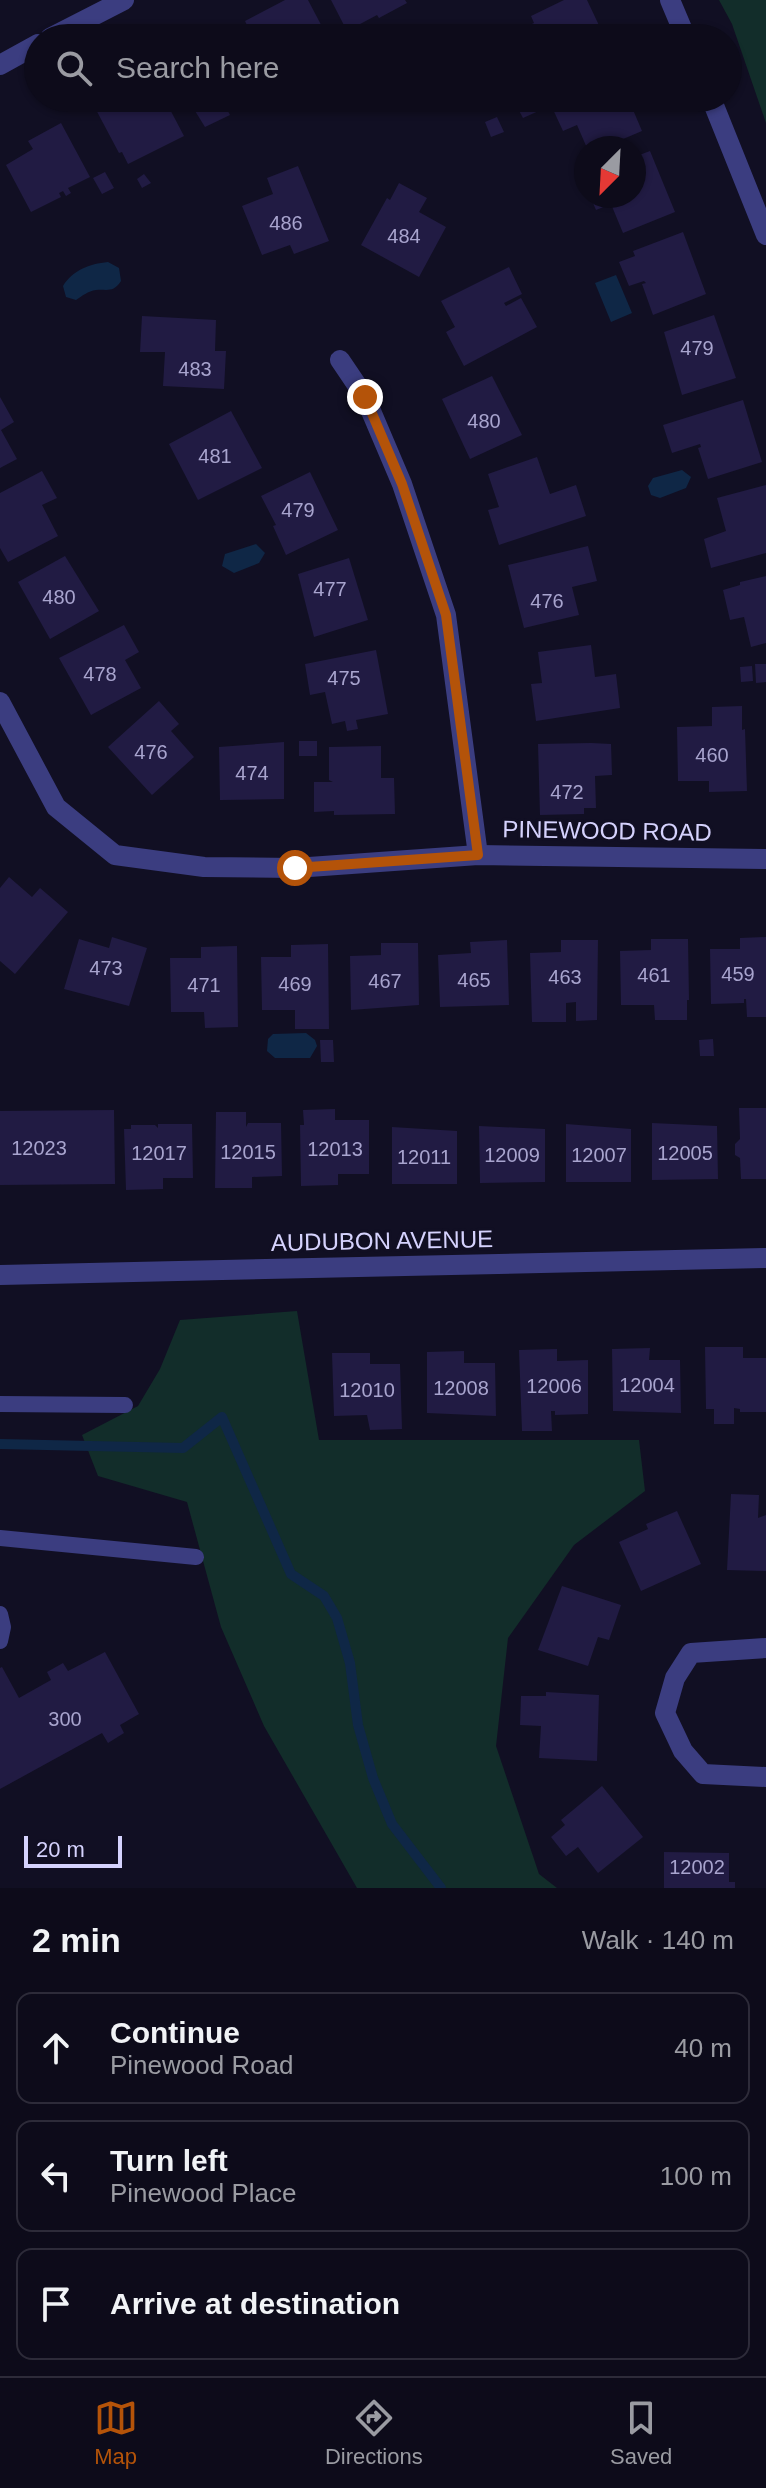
<!DOCTYPE html>
<html lang="en">
<head>
<meta charset="utf-8">
<style>
	body { margin:0; font-family:Helvetica,sans-serif; background:#1b1927; color:#f1f3f6 }
	.compass { position:absolute; left:574px; top:136px; width:72px; height:72px; border-radius:50%; background:#0d0b1a; box-shadow:0 2px 6px #0004; rotate:204deg }
	.scale { position:absolute; left:24px; bottom:20px; width:98px; box-sizing:border-box; padding-left:8px; border:4px solid #d5d2fd; border-top:0; font-size:22px; line-height:28px; white-space:nowrap; color:#d5d2fd; -webkit-text-stroke:6px #110f23; paint-order:stroke }
	.stop { position:absolute; width:24px; height:24px; margin:-18px; border:6px solid #b45309; border-radius:50%; background:#fff }
	.stop.end { background:#b45309; border-color:#fff; box-shadow:0 2px 8px #0008 }
	.list { margin:0; padding:0; list-style:none }
	h2 { display:flex; justify-content:space-between; align-items:center; height:104px; margin:0; padding:0 32px; font-size:34px }
	h2 small { font-size:26px; font-weight:400; color:#9a9ba2 }
	.list li { display:grid; grid-template-columns:52px 1fr auto; gap:24px; align-items:center; box-sizing:border-box; height:112px; margin:0 16px 16px; padding:0 16px; border:2px solid #2d2b39; border-radius:16px }
	.list b { display:block; font-size:30px; white-space:nowrap }
	.list p { margin:0; font-size:26px; white-space:nowrap; color:#9a9ba2 }
	.list em { font-size:26px; font-style:normal; color:#9a9ba2 }
	.icon { flex:none; width:44px; height:44px; fill:none; stroke:currentColor; stroke-width:2; stroke-linecap:round; stroke-linejoin:round }
	.map { position:relative; flex:none; width:766px; height:1888px; overflow:hidden }
	.search { position:absolute; background:#0d0b1a; box-shadow:0 2px 6px #0004; left:24px; right:24px; top:24px; height:88px; display:flex; align-items:center; gap:20px; box-sizing:border-box; padding:0 28px; border-radius:44px; color:#9a9ba2; font-size:30px }
	.sheet { height:488px; background:#0d0b1a }
	nav { display:flex; justify-content:space-around; align-items:center; box-sizing:border-box; height:112px; border-top:2px solid #2d2b39; background:#0d0b1a; font-size:22px; color:#9a9ba2 }
	nav a { display:grid; justify-items:center; gap:4px }
	nav .on { color:#b45309 }
	.map>svg:first-child { display:block }
</style>
</head>
<body>
<div class="map">
<svg width="766" height="1888" viewBox="0 0 766 1888">
	<rect width="100%" height="100%" fill="#110f23"/>
	<g fill="#122d2a">
		<path d="M719 0H766V123L732 24Z"/>
		<path d="M297 1311 319 1440H639L645 1491 574 1545 508 1638 496 1746 539 1874 557 1888H357L264 1726 221 1627 187 1502 98 1476 82 1435 138 1406 160 1369 180 1320Z"/>
	</g>
	<g fill="#0f2746">
		<path d="M108 262 119 268 121 281C113 293 108 289 96 290 88 291 82 296 76 300L66 297 63 286C73 270 89 264 108 262Z"/>
		<path d="M616 275 632 313 611 322 595 283Z"/>
		<path d="M682 470 691 477 686 488 660 498 651 495 648 486 653 478Z"/>
		<path d="M256 544 265 553 259 563 234 573 222 566 225 554Z"/>
		<path d="M306 1033 315 1040 317 1046 310 1058H275L267 1051 268 1039 273 1034Z"/>
	</g>
	<g fill="none" stroke-linecap="round" stroke-linejoin="round">
		<path stroke="#0f2746" stroke-width="10" d="M0 1444 183 1448 222 1417 291 1574 324 1596 337 1618 350 1663 358 1725 373 1778 392 1824 441 1888"/>
	</g>
	<g fill="#211b43">
		<path d="M285 0H308L328 38H253L245 21Z"/>
		<path d="M331 0H405L407 3 379 18 377 15 347 31Z"/>
		<path d="M564 0H587L605 38H526L521 29 534 23 531 16Z"/>
		<path d="M108 98H164L184 136 128 164 122 152 119 153 94 106Z"/>
		<path d="M187 98H221L230 115 205 127Z"/>
		<path d="M537 98 543 109 523 118 517 107Z"/>
		<path d="M561 98H628L642 131 602 148H587L577 125 563 131 550 103Z"/>
		<path d="M497 117 504 132 491 137 485 122Z"/>
		<path d="M61 123 90 177 68 188 71 193 66 196 63 191 59 193 61 197 31 212 6 165 33 149 28 141Z"/>
		<path d="M650 151 675 212 623 233 611 204 596 210 590 196H634V157Z"/>
		<path d="M298 166 329 241 294 254 290 245 262 255 242 206 273 194 267 178Z"/>
		<path d="M105 172 114 188 102 194 93 178Z"/>
		<path d="M144 174 151 183 142 188 137 179Z"/>
		<path d="M399 183 427 198 419 212 446 227 419 277 361 245 387 198 390 200Z"/>
		<path d="M683 232 706 294 653 315 642 284 646 283 644 281 629 286 619 262 635 256 633 251Z"/>
		<path d="M509 267 522 294 504 303 506 306 521 298 537 327 464 366 446 332 455 327 441 301Z"/>
		<path d="M714 315 736 378 682 395 664 332Z"/>
		<path d="M142 316 216 320 215 351H226L224 389 163 386 165 352H140Z"/>
		<path d="M492 376 522 435 470 459 442 399Z"/>
		<path d="M0 397 14 422 1 430 17 459 0 468Z"/>
		<path d="M743 400 762 462 708 479 698 448 701 447 700 444 672 453 663 425Z"/>
		<path d="M231 411 262 468 198 500 169 444Z"/>
		<path d="M537 457 550 494 576 485 586 516 499 545 488 510 499 507 488 474Z"/>
		<path d="M42 471 57 498 42 505 58 536 8 562 0 548V493Z"/>
		<path d="M310 472 338 530 286 555 273 526 276 525 261 496Z"/>
		<path d="M766 485V553L711 568 704 539 726 531 717 498Z"/>
		<path d="M588 546 597 581 572 587 579 615 524 628 508 565Z"/>
		<path d="M65 556 99 611 50 639 18 582Z"/>
		<path d="M349 558 368 620 314 637 298 574Z"/>
		<path d="M766 576V643L751 647 744 617 730 620 723 590 740 585V582Z"/>
		<path d="M124 625 139 652 125 660 141 688 91 715 59 658Z"/>
		<path d="M591 645 595 677 616 674 620 708 536 721 531 684 542 683 538 652Z"/>
		<path d="M376 650 388 714 356 720 358 729 347 731 345 721 332 724 325 692 310 695 305 664Z"/>
		<path d="M755 664H766V682L756 683Z"/>
		<path d="M752 666 753 681 741 682 740 667Z"/>
		<path d="M159 701 179 724 171 731 194 757 152 795 108 747Z"/>
		<path d="M742 706V730L745 729 747 791 709 792V781H678L677 727 712 726V707Z"/>
		<rect x="299" y="741" width="18" height="15"/>
		<path d="M284 742V799L220 800 219 747Z"/>
		<path d="M591 743 611 744 612 775 595 776 596 808H584V814L540 815 538 744Z"/>
		<path d="M381 746V778H394L395 814 334 815V811L314 812V782H333L329 780V747Z"/>
		<path d="M9 877 32 897 40 888 68 912 15 974 0 961V888Z"/>
		<path d="M112 937 147 948 129 1006 64 989 79 939 109 948Z"/>
		<path d="M766 937V1017H747L746 999H744V1003L711 1004 710 949H740V938Z"/>
		<path d="M651 939H688L689 1000H687V1020H655L654 1005H621L620 951 651 950Z"/>
		<path d="M507 940 509 1005 440 1007 438 955 471 953 470 942Z"/>
		<path d="M561 940H598L597 1020 576 1021V1002L566 1003V1022H532L530 953 561 952Z"/>
		<path d="M381 943H418L419 1005 351 1010 350 956 381 955Z"/>
		<path d="M328 944 329 1029H295V1010H262L261 957H291V945Z"/>
		<path d="M237 946 238 1027 205 1028 204 1012H171L170 958H201V947Z"/>
		<path d="M713 1039 714 1056H700L699 1040Z"/>
		<path d="M320 1040H333L334 1062H321Z"/>
		<path d="M739 1108H766V1179H741L740 1158 735 1155V1144L740 1139Z"/>
		<path d="M335 1109V1120H369V1174H338V1185L301 1186 300 1125H304L303 1110Z"/>
		<path d="M114 1110 115 1184 0 1185V1111Z"/>
		<path d="M216 1112H246V1127L248 1123H281L282 1176 252 1177V1188H215Z"/>
		<path d="M652 1123 717 1126 718 1179 652 1180Z"/>
		<path d="M158 1124H192L193 1178H163V1189L126 1190 124 1129H131V1125H155L158 1128Z"/>
		<path d="M566 1124 631 1129V1182H566Z"/>
		<path d="M479 1126 545 1129V1182L480 1183Z"/>
		<path d="M392 1127 457 1131V1184H392Z"/>
		<path d="M705 1347H743V1358H766V1412H740V1409L734 1408V1424H714V1409H706Z"/>
		<path d="M650 1348 649 1360H680L681 1413 613 1411 612 1349Z"/>
		<path d="M557 1349V1361L588 1360V1414L555 1415V1411H551L552 1431H522L519 1350Z"/>
		<path d="M464 1351V1363H495L496 1416 427 1413V1352Z"/>
		<path d="M332 1353H370V1364H400L402 1429 370 1430 367 1415 334 1416Z"/>
		<path d="M731 1494 759 1495 758 1518 766 1515V1571L727 1570Z"/>
		<path d="M677 1511 701 1564 641 1591 619 1542 648 1529 646 1524Z"/>
		<path d="M562 1586 621 1605 609 1640 598 1637 588 1666 538 1650Z"/>
		<path d="M105 1652 139 1714 120 1725 124 1733 108 1743 102 1733 0 1789V1668L2 1667 19 1698 51 1680 47 1672 63 1663 68 1671Z"/>
		<path d="M546 1692 599 1695 597 1761 539 1758 541 1726 520 1725 521 1696H546Z"/>
		<path d="M602 1786 643 1837 598 1873 578 1847 566 1856 551 1837 565 1825 561 1820Z"/>
		<path d="M664 1852 729 1853V1882H735V1888H664Z"/>
	</g>
	<g fill="none" stroke-linecap="round" stroke-linejoin="round">
		<g stroke="#3b3d80" stroke-width="16">
			<path d="M0 1404 125 1405"/>
			<path d="M0 1538 196 1557"/>
			<path d="M0 1614 3 1627 0 1641"/>
		</g>
		<g stroke="#3b3d80" stroke-width="20">
			<path d="M670 0 686 38"/>
			<path d="M50 38 124 0"/>
			<path d="M0 65 38 44"/>
			<path d="M711 98 766 235"/>
			<path d="M340 360 365 397 402 484 446 615 478 855"/>
			<path d="M0 702 56 807 115 855 204 867 295 868 478 855 766 859"/>
			<path d="M0 1275 766 1258"/>
			<path d="M766 1648 691 1653 675 1678 665 1713 683 1751 703 1774 766 1777"/>
		</g>
	</g>
	<g fill="none" stroke-linecap="round" stroke-linejoin="round">
		<path stroke="#b45309" stroke-width="10" d="M295 868 478 855 446 615 402 484 365 397"/>
	</g>
	<g text-anchor="middle" stroke-width="6" stroke-linejoin="round" paint-order="stroke">
		<g font-size="20" fill="#a8a4ce">
			<text x="286" y="230">486</text>
			<text x="404" y="243">484</text>
			<text x="697" y="355">479</text>
			<text x="195" y="376">483</text>
			<text x="484" y="428">480</text>
			<text x="215" y="463">481</text>
			<text x="298" y="517">479</text>
			<text x="330" y="596">477</text>
			<text x="59" y="604">480</text>
			<text x="547" y="608">476</text>
			<text x="100" y="681">478</text>
			<text x="344" y="685">475</text>
			<text x="151" y="759">476</text>
			<text x="712" y="762">460</text>
			<text x="252" y="780">474</text>
			<text x="567" y="799">472</text>
			<text x="106" y="975">473</text>
			<text x="738" y="981">459</text>
			<text x="654" y="982">461</text>
			<text x="565" y="984">463</text>
			<text x="474" y="987">465</text>
			<text x="385" y="988">467</text>
			<text x="295" y="991">469</text>
			<text x="204" y="992">471</text>
			<text x="39" y="1155">12023</text>
			<text x="335" y="1156">12013</text>
			<text x="248" y="1159">12015</text>
			<text x="159" y="1160">12017</text>
			<text x="685" y="1160">12005</text>
			<text x="512" y="1162">12009</text>
			<text x="599" y="1162">12007</text>
			<text x="424" y="1164">12011</text>
			<text x="647" y="1392">12004</text>
			<text x="554" y="1393">12006</text>
			<text x="461" y="1395">12008</text>
			<text x="367" y="1397">12010</text>
			<text x="65" y="1726">300</text>
			<text x="697" y="1874">12002</text>
		</g>
		<g font-size="24" fill="#d5d2fd" stroke="#110f23">
			<text transform="translate(607 831) rotate(1)" y="8">PINEWOOD ROAD</text>
			<text transform="translate(382 1241) rotate(-1)" y="8">AUDUBON AVENUE</text>
		</g>
	</g>
</svg>
<svg class="compass" viewBox="-18 -18 36 36"><path d="M0-13l5 13h-10z" fill="#e53935"/><path d="M0 13l5-13h-10z" fill="#9a9ba2"/></svg>
<div class="scale">20 m</div>
<div class="stop" style="left:295px;top:868px"></div>
<div class="stop end" style="left:365px;top:397px"></div>
<div class="search"><svg class="icon" aria-label="search" viewBox="0 0 24 24"><circle cx="10" cy="10" r="6"/><path d="M15 15l6 6"/></svg>Search here</div>
</div>
<section class="sheet">
<h2>2 min<small>Walk · 140 m</small></h2>
<ul class="list">
<li><svg class="icon" aria-label="ahead" viewBox="0 0 24 24"><path d="M12 20V5M6 11l6-6 6 6"/></svg><div><b>Continue</b><p>Pinewood Road</p></div><em>40 m</em></li>
<li><svg class="icon" aria-label="left" viewBox="0 0 24 24"><path d="M17 20v-9H6M10 6l-5 5 5 5"/></svg><div><b>Turn left</b><p>Pinewood Place</p></div><em>100 m</em></li>
<li><svg class="icon" aria-label="arrive" viewBox="0 0 24 24"><path d="M6 21V4h12l-3 4 3 4H6"/></svg><div><b>Arrive at destination</b></div></li>
</ul>
</section>
<nav>
<a class="on"><svg class="icon" aria-label="map" viewBox="0 0 24 24"><path d="M3 6l6-2 6 2 6-2v14l-6 2-6-2-6 2zM9 4v14M15 6v14"/></svg>Map</a>
<a><svg class="icon" aria-label="directions" viewBox="0 0 24 24"><path d="M12 3l9 9-9 9-9-9zM9 14v-3h6M13 9l2 2-2 2"/></svg>Directions</a>
<a><svg class="icon" aria-label="saved" viewBox="0 0 24 24"><path d="M7 4h10v16l-5-4-5 4z"/></svg>Saved</a>
</nav>
</body>
</html>
